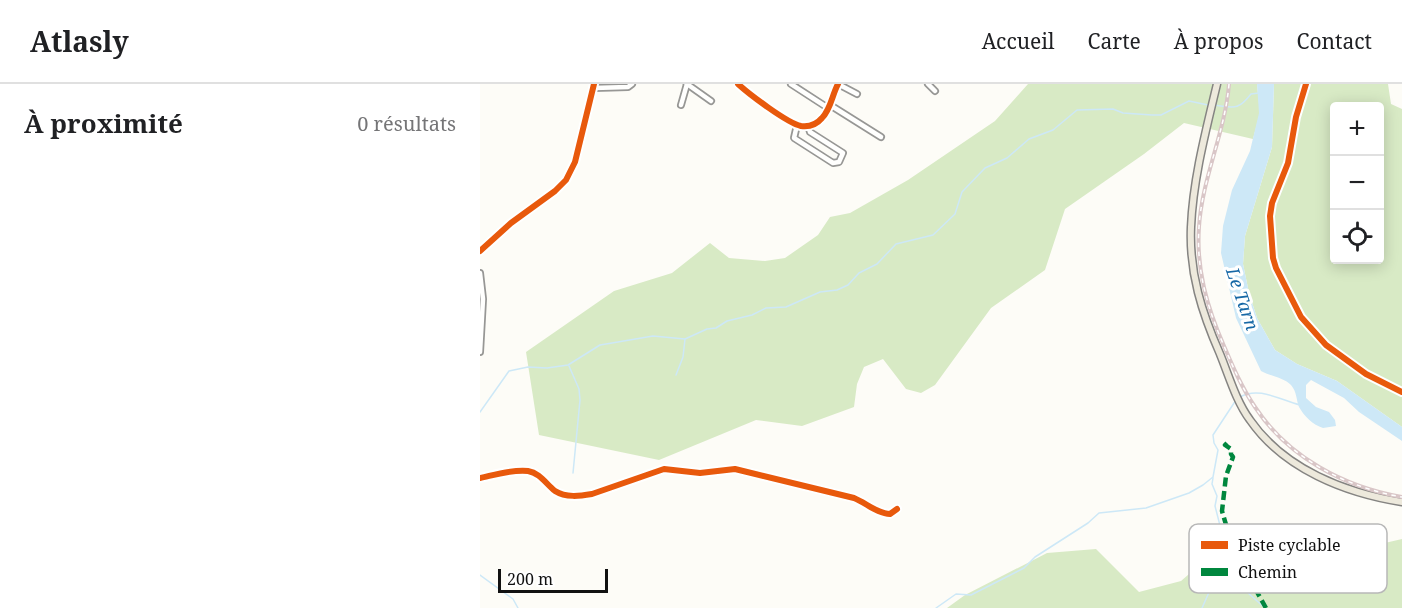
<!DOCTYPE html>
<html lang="fr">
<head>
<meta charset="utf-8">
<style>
	body { margin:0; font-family:"Noto Serif",serif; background:#f6f6f6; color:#202124 }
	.controls { position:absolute; right:18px; top:18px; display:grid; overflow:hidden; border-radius:6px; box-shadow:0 3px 15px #0003 }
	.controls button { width:54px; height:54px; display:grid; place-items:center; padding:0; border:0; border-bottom:2px solid #e0e0e0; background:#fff; color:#202124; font:30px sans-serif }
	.scale { position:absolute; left:18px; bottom:15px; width:110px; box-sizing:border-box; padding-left:6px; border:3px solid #111; border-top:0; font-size:16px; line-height:21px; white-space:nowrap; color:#111; -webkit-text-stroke:4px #fff; paint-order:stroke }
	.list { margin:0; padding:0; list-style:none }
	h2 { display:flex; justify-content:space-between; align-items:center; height:78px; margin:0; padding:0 24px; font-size:26px }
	h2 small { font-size:20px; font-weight:400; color:#757577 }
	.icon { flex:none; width:33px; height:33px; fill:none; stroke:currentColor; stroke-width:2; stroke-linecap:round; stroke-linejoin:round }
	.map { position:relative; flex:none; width:922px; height:524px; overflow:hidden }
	header { display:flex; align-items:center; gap:36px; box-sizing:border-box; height:84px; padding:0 30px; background:#fff; border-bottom:2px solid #e0e0e0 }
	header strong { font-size:28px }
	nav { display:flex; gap:33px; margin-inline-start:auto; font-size:21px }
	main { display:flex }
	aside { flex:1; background:#fff }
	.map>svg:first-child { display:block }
</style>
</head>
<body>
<header>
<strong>Atlasly</strong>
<nav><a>Accueil</a><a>Carte</a><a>À propos</a><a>Contact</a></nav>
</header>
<main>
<aside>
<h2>À proximité<small>0 résultats</small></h2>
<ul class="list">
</ul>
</aside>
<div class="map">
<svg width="922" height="524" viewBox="0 0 922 524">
	<rect width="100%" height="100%" fill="#fdfcf7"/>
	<g fill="#d8eac5" fill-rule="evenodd">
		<path d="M548 0H777L780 29 773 55 704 39 664 70 585 125 565 186 511 224 455 301 441 309 426 305 403 275 384 283 377 300 374 323 322 342 276 336 179 376 59 351 46 268 134 207 192 189 230 159 249 174 285 177 305 174 338 151 350 133 370 129 428 96 515 37Z"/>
		<path d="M794 0H908L911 20 922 25V343L857 297 817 280 795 266 777 234 769 209 763 180 765 152 792 63ZM854 22H900V176H854Z"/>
		<path d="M766 451 806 482 922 455V524H467L485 511 567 469 616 465 659 508 701 497 739 464Z"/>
	</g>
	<path fill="#cde8f7" d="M777 0H794L792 63 765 152 763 180 769 209 777 234 795 266 817 280 857 297 922 343V357L879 328 864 314 831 296 826 301V314L836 323 849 328 855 336 856 342 843 344C833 341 824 332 819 323 816 315 817 308 811 301 804 294 790 292 781 287L756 234 741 169 743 142 752 106 770 67 779 29Z"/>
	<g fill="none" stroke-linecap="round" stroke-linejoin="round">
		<g stroke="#cde8f7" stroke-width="1.5">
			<path d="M733 21C753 23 757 28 771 10L779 9"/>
			<path d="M89 282 99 305 100 316 93 389"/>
			<path d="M196 291 203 273 205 255"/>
			<path d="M760 313C779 302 800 316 820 321"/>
			<path d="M0 328 29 287 48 283 67 284 88 281 120 261 132 259 173 252 205 255 227 245 236 244 247 237 272 231 286 224 306 223 340 208 357 206 368 201 379 189 397 180 416 160 453 151 475 130 482 108 505 84 527 74 549 55 573 46 597 26 633 25 643 29 672 31H681L709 17 728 21"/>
			<path d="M744 478 758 500 785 524"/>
			<path d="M0 491 33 515 38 524"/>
			<path d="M456 524 476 510 491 511 544 484 555 473 608 439 619 429 666 424 709 409 723 401 733 393 738 366 734 359 733 351 756 316"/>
			<path d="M722 524 743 477 745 461 735 422 737 412 732 400 733 394"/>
		</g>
		<g stroke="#979795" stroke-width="8">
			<g id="minor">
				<path d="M207 0 231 17"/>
				<path d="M258 0C269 10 307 39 321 42 329 43 337 40 342 34 351 25 352 11 358 0"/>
				<path d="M311 0 348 24"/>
				<path d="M358 0 377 10"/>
				<path d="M448 0 455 7"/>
				<path d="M826 0 816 33 808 79 792 119 790 132 793 174 796 184 821 233 846 261 886 290 922 308"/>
				<path d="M114 4 148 3 152 0"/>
				<path d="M201 21 207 0"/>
				<path d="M350 21 401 53"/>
				<path d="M317 41 314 54 353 79 359 78 363 69 330 48 328 42"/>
				<path d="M0 167 31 139 75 107 86 96 95 78 114 0"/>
				<path d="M0 189 3 215 0 268"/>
				<path d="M0 394C14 391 33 385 48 387 60 389 66 400 75 407 86 414 100 412 112 410L184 385 220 389 255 385 374 414C386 419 398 430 410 430L417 425"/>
			</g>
		</g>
		<g stroke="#858482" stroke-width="9">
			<path id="major" d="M737 0C726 46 713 95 711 143 709 189 722 229 740 270 749 292 756 317 770 336 804 385 865 409 922 418"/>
		</g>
		<use href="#minor" stroke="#fffffe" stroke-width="4.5"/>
		<use href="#major" stroke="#ede9dc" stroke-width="6"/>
		<g stroke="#d9c6c7" stroke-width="4">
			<path id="rail" d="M749 0C745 49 722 94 719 143 716 185 727 223 744 262 753 283 762 304 775 323 808 373 864 403 922 413"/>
		</g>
		<use href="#rail" stroke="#fff" stroke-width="1.5" stroke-dasharray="4.5" stroke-linecap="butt"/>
		<path stroke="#00873e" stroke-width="4.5" stroke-dasharray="9 4.5" stroke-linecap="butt" d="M747 359 745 361 751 365V370L753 373 746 392 742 427 749 451 748 472 751 471 746 485 756 496 759 494 777 508 786 524"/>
		<g stroke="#fff" stroke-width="10">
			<g id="cycleway">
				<path d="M258 0C269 10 307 39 321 42 329 43 337 40 342 34 351 25 352 11 358 0"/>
				<path d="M826 0 816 33 808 79 792 119 790 132 793 174 796 184 821 233 846 261 886 290 922 308"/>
				<path d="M0 167 31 139 75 107 86 96 95 78 114 0"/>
				<path d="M0 394C14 391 33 385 48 387 60 389 66 400 75 407 86 414 100 412 112 410L184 385 220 389 255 385 374 414C386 419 398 430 410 430L417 425"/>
			</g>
		</g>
		<use href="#cycleway" stroke="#e8590c" stroke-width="6"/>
	</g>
	<g text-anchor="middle" stroke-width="6" stroke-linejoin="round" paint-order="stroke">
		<g font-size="18" font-style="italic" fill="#1768a6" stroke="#fff">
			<text transform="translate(762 215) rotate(71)" y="6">Le Tarn</text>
		</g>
	</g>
	<rect x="709" y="440" width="198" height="69" rx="9" fill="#fff" stroke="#b8b8b8" stroke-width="1.5"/>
	<rect x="721" y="457" width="27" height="8" fill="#e8590c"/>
	<rect x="721" y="484" width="27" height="8" fill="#00873e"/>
	<g font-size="16" fill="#111">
		<text x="758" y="467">Piste cyclable</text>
		<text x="758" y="494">Chemin</text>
	</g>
</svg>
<div class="controls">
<button>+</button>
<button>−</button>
<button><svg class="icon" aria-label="locate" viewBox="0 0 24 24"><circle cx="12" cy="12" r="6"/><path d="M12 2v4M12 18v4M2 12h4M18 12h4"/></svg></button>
</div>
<div class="scale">200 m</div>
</div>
</main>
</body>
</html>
